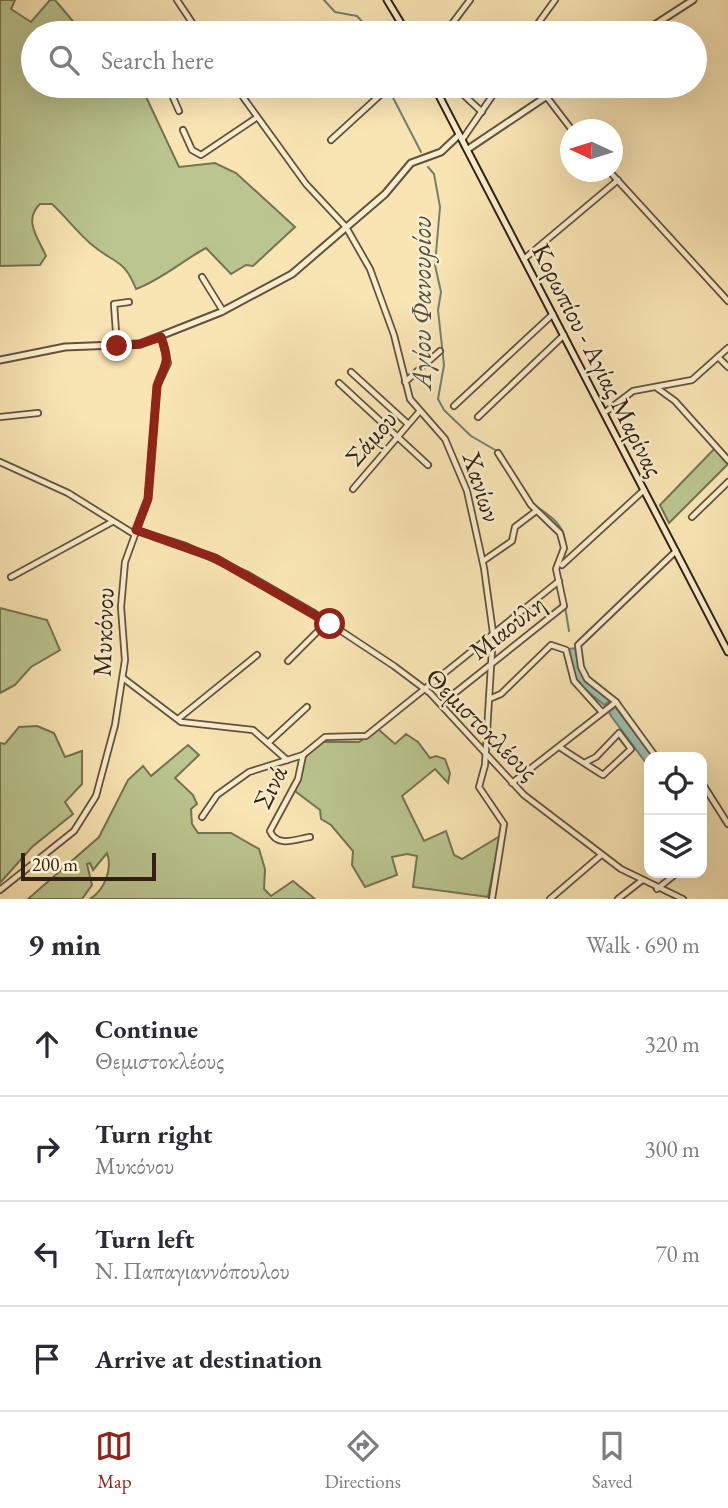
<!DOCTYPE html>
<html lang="en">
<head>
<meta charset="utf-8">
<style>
	body { margin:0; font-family:"EB Garamond",serif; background:#f2f2f3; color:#2b2b33 }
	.controls { position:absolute; right:21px; bottom:21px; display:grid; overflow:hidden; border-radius:14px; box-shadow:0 7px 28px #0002 }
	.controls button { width:63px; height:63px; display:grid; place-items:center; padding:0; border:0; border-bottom:2px solid #e1e1e2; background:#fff; color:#2b2b33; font:35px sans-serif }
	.compass { position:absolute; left:560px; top:119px; width:63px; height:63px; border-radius:50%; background:#fff; box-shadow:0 7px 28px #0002; rotate:274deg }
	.scale { position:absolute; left:21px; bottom:18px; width:135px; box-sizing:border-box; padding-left:7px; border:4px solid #302114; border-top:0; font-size:19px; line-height:24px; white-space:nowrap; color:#302114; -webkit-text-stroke:5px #fbeece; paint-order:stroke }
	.stop { position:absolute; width:21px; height:21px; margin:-16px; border:5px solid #8f2418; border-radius:50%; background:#fff }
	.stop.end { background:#8f2418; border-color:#fff; box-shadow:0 2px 7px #0008 }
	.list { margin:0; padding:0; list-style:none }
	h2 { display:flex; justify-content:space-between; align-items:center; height:91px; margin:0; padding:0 28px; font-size:30px }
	h2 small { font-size:23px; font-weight:400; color:#7c7c81 }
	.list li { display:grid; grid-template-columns:46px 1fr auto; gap:21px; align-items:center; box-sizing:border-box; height:105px; padding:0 28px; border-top:2px solid #e1e1e2 }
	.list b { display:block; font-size:26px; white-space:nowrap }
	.list p { margin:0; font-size:23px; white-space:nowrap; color:#7c7c81 }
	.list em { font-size:23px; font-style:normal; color:#7c7c81 }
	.icon { flex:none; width:38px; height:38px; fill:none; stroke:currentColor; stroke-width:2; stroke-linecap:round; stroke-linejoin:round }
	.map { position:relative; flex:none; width:728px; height:899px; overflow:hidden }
	.search { position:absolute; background:#fff; box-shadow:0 7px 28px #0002; left:21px; right:21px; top:21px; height:77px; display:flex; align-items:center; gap:18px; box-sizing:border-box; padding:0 24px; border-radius:38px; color:#7c7c81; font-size:26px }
	.sheet { height:511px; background:#fff }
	nav { display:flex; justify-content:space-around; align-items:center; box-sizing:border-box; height:98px; border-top:2px solid #e1e1e2; background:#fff; font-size:19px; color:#7c7c81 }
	nav a { display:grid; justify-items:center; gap:4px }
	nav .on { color:#8f2418 }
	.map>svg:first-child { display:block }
</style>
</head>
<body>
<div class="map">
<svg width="728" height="899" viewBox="0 0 728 899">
	<rect width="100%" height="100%" fill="#f9e5b4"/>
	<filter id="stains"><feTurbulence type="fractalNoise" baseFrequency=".00286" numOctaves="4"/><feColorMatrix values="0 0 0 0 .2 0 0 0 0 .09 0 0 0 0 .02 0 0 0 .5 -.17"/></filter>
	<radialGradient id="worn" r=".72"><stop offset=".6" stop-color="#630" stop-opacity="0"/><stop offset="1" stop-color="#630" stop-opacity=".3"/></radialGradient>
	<g fill="#bac590" stroke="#757352" stroke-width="2">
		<path d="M0 0H15L11 9 31 22 50 0H55L83 33H33V86H141L179 167 215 163 236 173 295 227 253 266 246 265 231 274 206 248C182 261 161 280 136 289 124 258 114 264 91 244 77 232 66 217 52 204H40C23 220 38 238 46 256L40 265 0 266Z"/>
		<path d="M716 447 728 464 669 523 660 505Z"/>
		<path d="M0 608 47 620 60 650 31 667 15 685 0 693Z"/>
		<path d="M37 726 54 733 65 757 82 751V784L65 802 73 814 32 847 0 883V743L5 744 19 727Z"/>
		<path d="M378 729 395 744 406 734 418 742 430 758 436 756 445 759 450 773 448 783 435 769 402 796 424 841 446 831 454 855 462 859 500 836 488 897 413 887 417 856 407 854 392 857 397 875 365 887 352 865 353 851 331 825 321 819 320 810 295 791 305 757 323 742H359Z"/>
		<path d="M188 745 199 755 175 778 193 795 197 804 191 809 192 824 198 833H231L259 849 265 869 264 889 271 896 293 881 315 899H90C104 890 113 870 107 853L93 870 90 863 87 864 92 885 82 899H28L99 837 128 780 143 766 151 776Z"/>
	</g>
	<g fill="#9ebfb0" stroke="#728072" stroke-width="2">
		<path d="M575 648 580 669 611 700 604 705 575 681 568 649Z"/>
		<path d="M615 707 653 757H649V767L611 716 609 712Z"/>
	</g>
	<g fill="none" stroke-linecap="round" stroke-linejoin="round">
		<g stroke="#728072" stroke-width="2">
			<path d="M324 0 335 12 357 16 372 33"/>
			<path d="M387 86 421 152"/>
			<path d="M428 167 434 174 440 207 435 265 441 292 438 310 444 365 438 399 444 410 471 436 497 451"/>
			<path d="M503 457 513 473"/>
			<path d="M533 504C549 515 567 525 565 547"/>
			<path d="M561 581 569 631"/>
		</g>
		<g stroke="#62523c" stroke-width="8">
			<g id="minor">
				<path d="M177 0 199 33"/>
				<path d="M445 33 470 0"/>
				<path d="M531 33 555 0"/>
				<path d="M168 86 179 111"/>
				<path d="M235 86 306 184 346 227 370 269 394 335 410 399 445 439 467 491 484 568 493 633 485 765 479 787 504 824 492 899"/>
				<path d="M454 86 482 112"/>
				<path d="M546 96 572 130"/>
				<path d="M183 130 192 150 201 155 256 118"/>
				<path d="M331 140 390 86"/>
				<path d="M462 140 499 86"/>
				<path d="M610 172 728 301"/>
				<path d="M524 259 618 180"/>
				<path d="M202 277 223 311"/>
				<path d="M117 346 114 304 129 302"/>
				<path d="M718 357 728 367"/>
				<path d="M351 372 408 424"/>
				<path d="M405 382 440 351"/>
				<path d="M339 383 428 465"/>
				<path d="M657 388 675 401 728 460"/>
				<path d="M454 406 553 314"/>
				<path d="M604 413 633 391 692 380 728 348"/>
				<path d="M0 417 38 413"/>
				<path d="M478 417 564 335"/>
				<path d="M0 462 68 493 134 534"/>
				<path d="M353 489 419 412"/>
				<path d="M692 517 728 482"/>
				<path d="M136 530 186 546 246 574 314 613 394 666 430 693 524 795 621 869 683 899"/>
				<path d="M483 561 512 541 515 527 536 511"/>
				<path d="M562 565 644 490"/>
				<path d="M11 577 112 522"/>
				<path d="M288 661 327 622"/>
				<path d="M123 678 181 722 253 730 287 760"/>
				<path d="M489 699 501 694 551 645 566 650 574 681 601 711"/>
				<path d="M441 704 564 606 556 569 564 548 560 533 531 505 498 453"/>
				<path d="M178 719 257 655"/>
				<path d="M269 742 307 707"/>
				<path d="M561 748C574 757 589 766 603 775L631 749 619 733 596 757 584 763"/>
				<path d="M303 755 298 779 270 831C277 848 296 839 310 837"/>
				<path d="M656 757 616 702 587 679 581 667 578 645 676 551"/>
				<path d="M512 783 616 702"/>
				<path d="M702 783 728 824"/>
				<path d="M202 817 217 795 249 772 303 755 325 737 366 736 559 581"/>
				<path d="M657 889 677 873"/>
				<path d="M0 890 74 831 96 796 115 725 125 660 121 607 125 562 148 499 157 386 168 363 161 337"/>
				<path d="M550 899 600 856"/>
				<path d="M618 899 641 881"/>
			</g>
		</g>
		<g stroke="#62523c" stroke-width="9">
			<g id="tertiary">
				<path d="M642 33 693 0"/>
				<path d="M468 149 562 86"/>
				<path d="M0 360 65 347 140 344 221 312 292 274 385 194 411 163 441 152 459 135"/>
			</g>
		</g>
		<g stroke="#302114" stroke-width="9">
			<g id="secondary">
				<path d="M387 0 407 33"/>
				<path d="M434 86 728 652"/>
			</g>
		</g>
		<use href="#minor" stroke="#fbeece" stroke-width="4.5"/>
		<use href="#tertiary" stroke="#fbeece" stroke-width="5"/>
		<use href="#secondary" stroke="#fbeece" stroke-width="5"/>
	</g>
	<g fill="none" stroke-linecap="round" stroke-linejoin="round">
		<path stroke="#8f2418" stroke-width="9" d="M117 346 140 344 161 337C171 365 165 362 157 386L148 499 136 530 215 558 330 624"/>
	</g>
	<g text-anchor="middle" stroke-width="5" stroke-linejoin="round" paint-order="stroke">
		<g font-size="26" fill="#302114" stroke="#fbeece">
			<text transform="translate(598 360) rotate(63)" y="9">Κορωπίου - Αγίας Μαρίνας</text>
			<text transform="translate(371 438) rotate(-49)" y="9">Σάμου</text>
			<text transform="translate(482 487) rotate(72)" y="9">Χανίων</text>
			<text transform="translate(507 627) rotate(-38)" y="9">Μιαούλη</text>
			<text transform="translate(103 632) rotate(-88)" y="9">Μυκόνου</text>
			<text transform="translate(482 724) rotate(45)" y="9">Θεμιστοκλέους</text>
			<text transform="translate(270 787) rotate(-64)" y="9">Σινά</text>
		</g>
		<g font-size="28" font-style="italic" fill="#515043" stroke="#fbeece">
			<text transform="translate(421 303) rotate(-90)" y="10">Αγίου Φανουρίου</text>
		</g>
	</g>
	<rect width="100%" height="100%" filter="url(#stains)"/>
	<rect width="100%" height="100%" fill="url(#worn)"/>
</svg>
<div class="controls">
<button><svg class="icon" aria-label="locate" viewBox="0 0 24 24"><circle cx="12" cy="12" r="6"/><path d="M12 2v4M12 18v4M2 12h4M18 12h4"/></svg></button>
<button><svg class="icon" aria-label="layers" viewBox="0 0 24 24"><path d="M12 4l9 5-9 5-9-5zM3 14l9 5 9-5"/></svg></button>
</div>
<svg class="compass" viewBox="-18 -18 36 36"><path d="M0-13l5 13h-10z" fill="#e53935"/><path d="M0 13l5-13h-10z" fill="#7c7c81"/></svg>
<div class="scale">200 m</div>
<div class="stop" style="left:330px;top:624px"></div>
<div class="stop end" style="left:117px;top:346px"></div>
<div class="search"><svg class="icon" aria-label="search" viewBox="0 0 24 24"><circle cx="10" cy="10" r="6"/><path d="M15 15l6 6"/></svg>Search here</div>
</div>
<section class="sheet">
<h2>9 min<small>Walk · 690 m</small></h2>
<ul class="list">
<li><svg class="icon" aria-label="ahead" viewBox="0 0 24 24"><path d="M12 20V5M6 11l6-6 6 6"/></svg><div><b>Continue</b><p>Θεμιστοκλέους</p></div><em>320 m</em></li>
<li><svg class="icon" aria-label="right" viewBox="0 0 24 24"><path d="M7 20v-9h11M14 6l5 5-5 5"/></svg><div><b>Turn right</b><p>Μυκόνου</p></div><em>300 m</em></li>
<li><svg class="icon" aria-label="left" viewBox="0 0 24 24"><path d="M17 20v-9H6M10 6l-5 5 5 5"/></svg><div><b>Turn left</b><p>Ν. Παπαγιαννόπουλου</p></div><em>70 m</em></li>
<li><svg class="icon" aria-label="arrive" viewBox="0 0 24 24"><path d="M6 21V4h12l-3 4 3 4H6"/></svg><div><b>Arrive at destination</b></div></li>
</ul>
</section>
<nav>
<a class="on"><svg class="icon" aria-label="map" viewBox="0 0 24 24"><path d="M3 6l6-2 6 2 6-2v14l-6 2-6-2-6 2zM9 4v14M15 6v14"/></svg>Map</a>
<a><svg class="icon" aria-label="directions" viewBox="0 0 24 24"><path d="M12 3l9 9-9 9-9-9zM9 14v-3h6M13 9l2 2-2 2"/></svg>Directions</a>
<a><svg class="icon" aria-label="saved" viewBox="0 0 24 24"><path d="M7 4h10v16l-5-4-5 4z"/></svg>Saved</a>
</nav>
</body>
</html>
